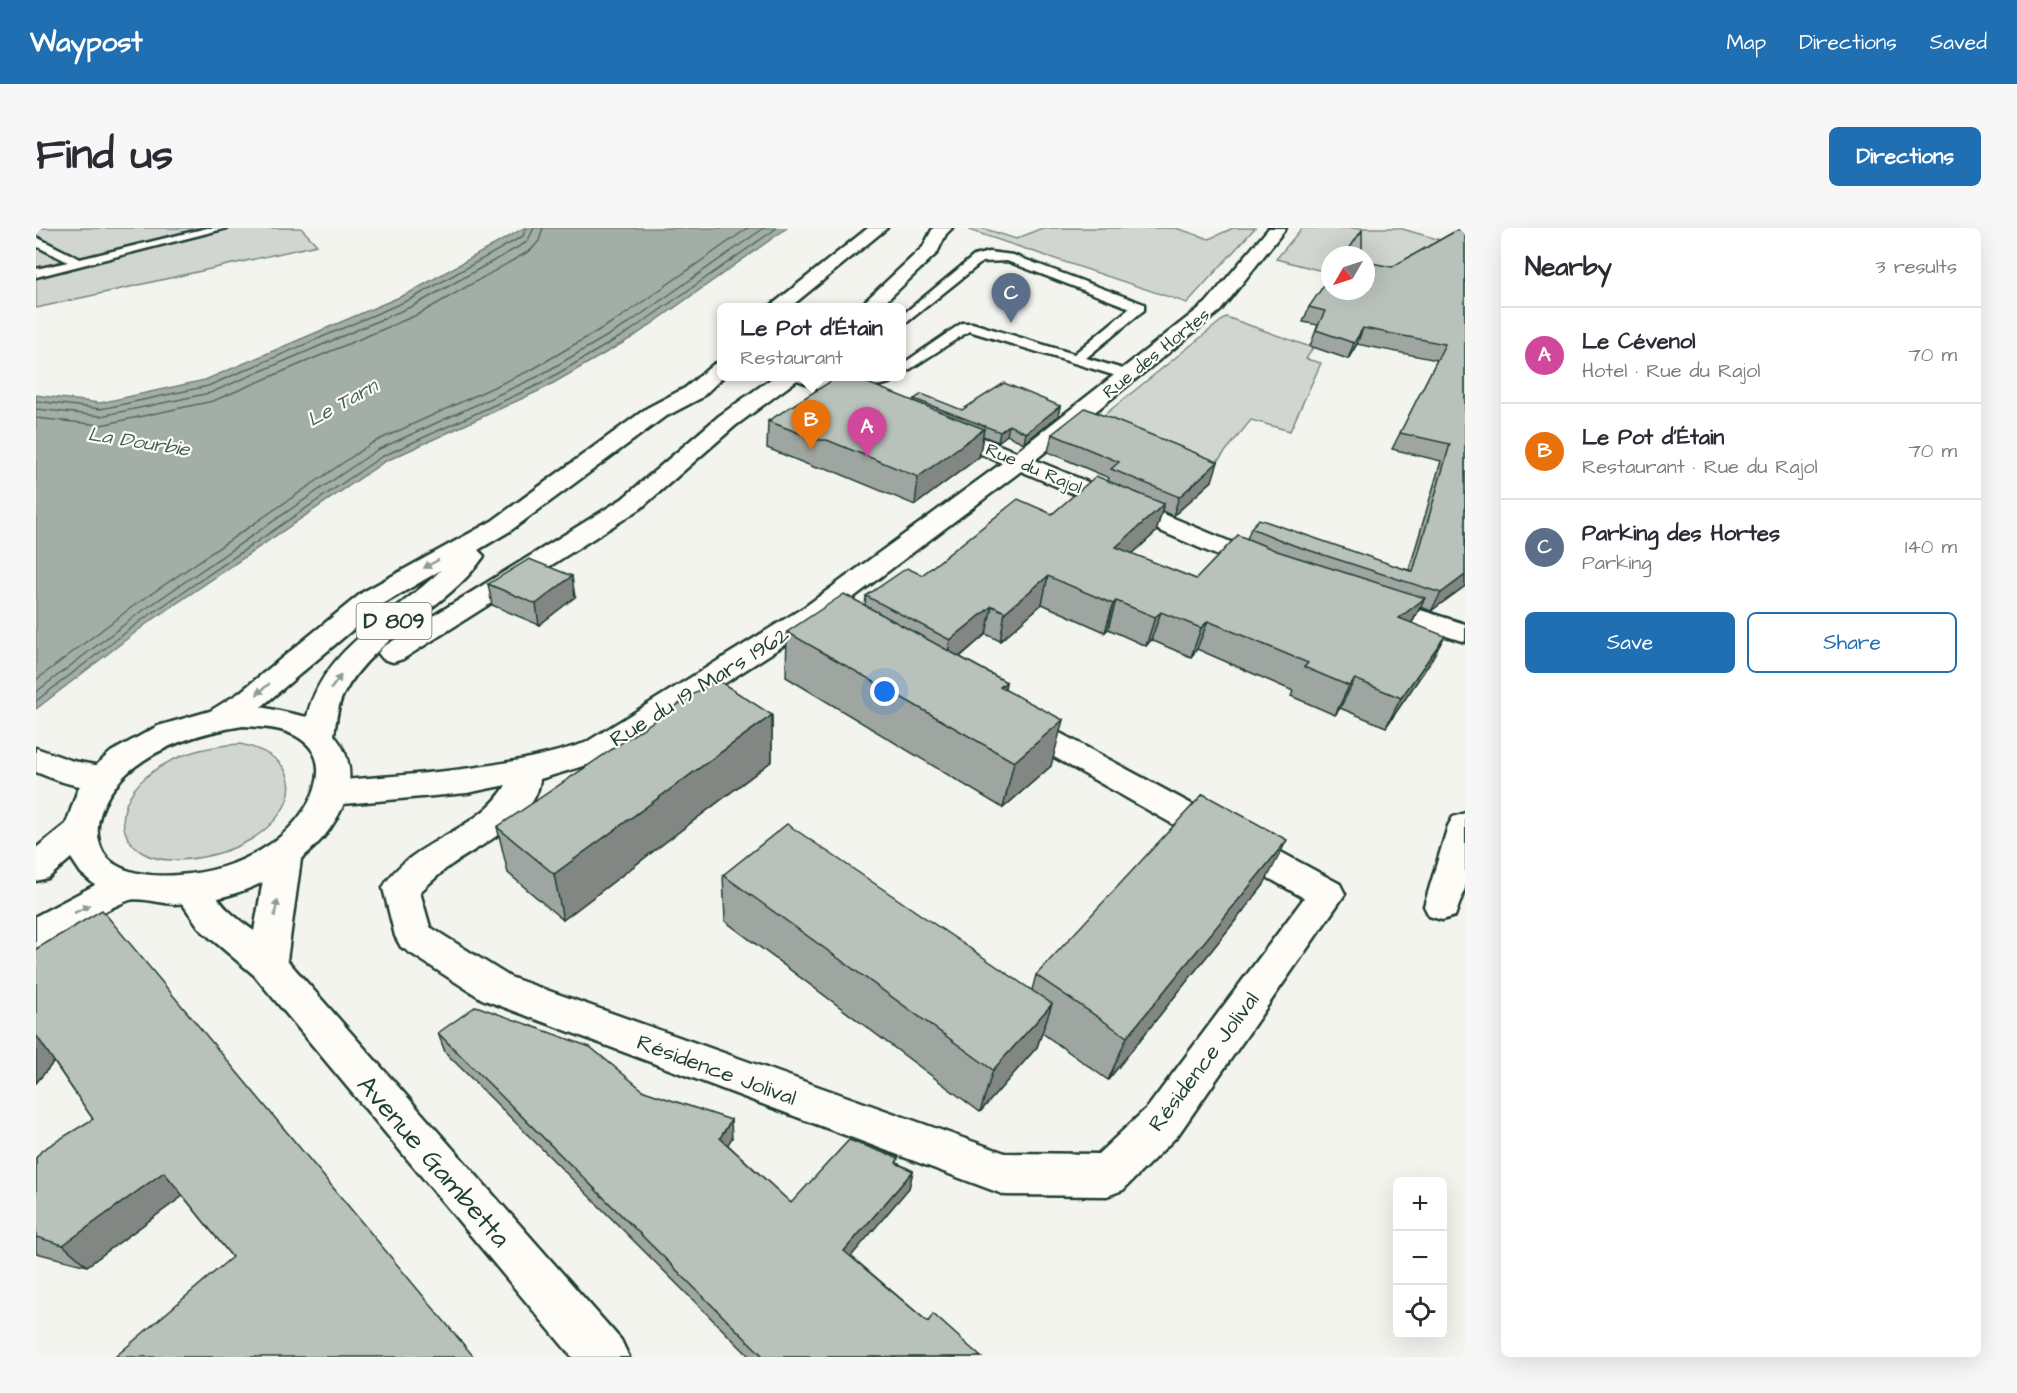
<!DOCTYPE html>
<html lang="en">
<head>
<meta charset="utf-8">
<style>
	body { margin:0; font-family:"Architects Daughter",sans-serif; background:#f7f7f7; color:#2b2b33 }
	.controls { position:absolute; right:18px; bottom:18px; display:grid; overflow:hidden; border-radius:9px; box-shadow:0 6px 24px #0002 }
	.controls button { width:54px; height:54px; display:grid; place-items:center; padding:0; border:0; border-bottom:2px solid #e1e1e2; background:#fff; color:#2b2b33; font:30px sans-serif }
	.compass { position:absolute; left:1285px; top:18px; width:54px; height:54px; border-radius:50%; background:#fff; box-shadow:0 6px 24px #0002; rotate:231deg }
	.you { position:absolute; left:849px; top:464px; width:21px; height:21px; margin:-15px; border:4px solid #fff; border-radius:50%; background:#1a73e8; box-shadow:0 0 0 9px #1a73e833 }
	.badge { display:grid; place-items:center; width:39px; height:39px; border-radius:50%; background:#1f6fb2; color:#fff; font-size:20px; font-weight:700 }
	.pin { position:absolute; translate:-50% -50px; filter:drop-shadow(0 2px 3px #0008) }
	.pin::after { content:''; position:absolute; top:32px; width:21px; height:18px; background:inherit; clip-path:polygon(0 0,100% 0,50% 100%) }
	.popup { position:absolute; left:681px; top:75px; width:189px; height:78px; box-sizing:border-box; display:grid; place-content:center; border-radius:9px; background:#fff; filter:drop-shadow(0 2px 4px #0005); font-size:20px; white-space:nowrap; color:#7c7c81 }
	.popup b { font-size:22px; color:#2b2b33 }
	.popup::after { content:''; position:absolute; left:50%; top:100%; margin-left:-12px; border:12px solid transparent; border-top-color:#fff }
	.list { margin:0; padding:0; list-style:none }
	h2 { display:flex; justify-content:space-between; align-items:center; height:78px; margin:0; padding:0 24px; font-size:26px }
	h2 small { font-size:20px; font-weight:400; color:#7c7c81 }
	.list li { display:grid; grid-template-columns:39px 1fr auto; gap:18px; align-items:center; box-sizing:border-box; height:96px; padding:0 24px; border-top:2px solid #e1e1e2 }
	.list b { display:block; font-size:22px; white-space:nowrap }
	.list p { margin:0; font-size:20px; white-space:nowrap; color:#7c7c81 }
	.list em { font-size:20px; font-style:normal; color:#7c7c81 }
	.actions { display:flex; gap:12px; padding:18px 24px }
	.actions a { flex:1; padding:14px 0; border:2px solid #1f6fb2; border-radius:9px; text-align:center; font-size:21px; color:#1f6fb2 }
	.actions .main { background:#1f6fb2; color:#fff }
	.icon { flex:none; width:33px; height:33px; fill:none; stroke:currentColor; stroke-width:2; stroke-linecap:round; stroke-linejoin:round }
	.map { position:relative; flex:none; width:1429px; height:1129px; overflow:hidden; border-radius:9px }
	header { display:flex; align-items:center; gap:36px; box-sizing:border-box; height:84px; padding:0 30px; background:#1f6fb2; color:#fff }
	header strong { font-size:28px }
	nav { display:flex; gap:33px; margin-inline-start:auto; font-size:21px }
	.intro { display:flex; align-items:center; justify-content:space-between; box-sizing:border-box; height:144px; padding:0 36px }
	h1 { margin:0; font-size:42px }
	.button { padding:15px 27px; border-radius:9px; background:#1f6fb2; color:#fff; font-size:21px; font-weight:700 }
	main { display:flex; gap:36px; padding:0 36px }
	aside { flex:1; background:#fff; border-radius:9px; box-shadow:0 6px 24px #0002 }
	.map>svg:first-child { display:block }
</style>
</head>
<body>
<header>
<strong>Waypost</strong>
<nav><a>Map</a><a>Directions</a><a>Saved</a></nav>
</header>
<div class="intro"><h1>Find us</h1><a class="button">Directions</a></div>
<main>
<div class="map">
<svg width="1429" height="1129" viewBox="0 0 1429 1129">
	<rect width="100%" height="100%" fill="#f4f4ef"/>
	<filter id="ink" filterUnits="userSpaceOnUse"><feTurbulence type="fractalNoise" baseFrequency=".0167" numOctaves="2"/><feDisplacementMap in="SourceGraphic" scale="12" xChannelSelector="R" yChannelSelector="G"/><feConvolveMatrix kernelMatrix="1 2 1 2 8 2 1 2 1" color-interpolation-filters="sRGB"/></filter>
	<g filter="url(#ink)">
		<g fill="#d1d6d1" stroke="#788a82" stroke-width="1.5">
			<path d="M0 0H265L281 17 0 80Z"/>
			<path d="M934 0H946L980 11 1006 0H1140L1173 11 1197 0H1219L1151 75 933 2Z"/>
			<path d="M1266 0H1363L1408 13 1342 51 1330 49V27H1294V45L1240 31Z"/>
			<path d="M1190 89 1277 120 1270 131 1285 135 1254 203 1215 192 1176 240 1057 196Z"/>
			<path d="M204 516C271 530 266 581 214 612 191 625 167 631 140 632 84 634 70 582 111 548 138 526 170 518 204 516Z"/>
		</g>
		<path fill="#a3aea7" stroke="#6e8179" stroke-width="1.5" d="M488 0H751L597 109 507 161 348 234 109 397 0 481V167L64 175 169 152 373 65Z"/>
		<g fill="none" stroke-linecap="round" stroke-linejoin="round">
			<g stroke="#546a62" stroke-width="1.5">
				<path d="M0 173 65 181 172 158 375 71 487 8 490 0"/>
				<path d="M0 181 65 188 174 165 379 77 491 14 498 0"/>
				<path d="M0 190 65 197 177 173 383 86 495 22 503 13 507 0"/>
				<path d="M0 452 96 379 336 215 497 141 585 89 712 0"/>
				<path d="M0 464 102 386 341 222 501 149 590 97 728 0"/>
				<path d="M0 473 106 392 345 229 504 156 594 103 741 0"/>
			</g>
			<g stroke="#1f3d34" stroke-width="5">
				<g id="lane">
					<path d="M171 0H191L0 49V41L32 34 0 18V9L44 31Z"/>
					<path d="M953 24 977 27 1108 76V82L1050 130 1097 144 1099 147 1097 150H1087L933 103 865 147V137L926 95H936L1038 126 1094 80 971 33 946 34 865 99V88L938 28Z"/>
					<path d="M814 148H864C852 161 826 160 814 148Z"/>
				</g>
			</g>
			<g stroke="#1f3d34" stroke-width="5">
				<g id="street">
					<path d="M897 0H916L910 6 901 25 843 80H822L887 19Z"/>
					<path d="M1233 0H1250L1184 83 999 232 1240 333 1244 339 1240 345 1231 347 1222 345 985 243 790 390 571 531 504 551C500 593 443 617 412 639 402 647 393 656 384 664L394 699 474 749 969 925 1062 926 1112 879 1268 670 972 503 967 496 972 489 983 486 994 489 1304 656 1309 666 1142 907 1087 962 1071 968 969 967 446 771 365 719 359 708 347 660C373 612 443 605 470 557L431 565 296 577 284 573 279 565 284 557 296 553C381 546 468 542 549 515L770 378 966 235 895 205 892 200 895 195H911L980 224 1170 75Z"/>
					<path d="M739 148H790L840 167 843 172 840 177 832 179 761 152 699 198 604 281 367 431 357 434 347 431 342 425 347 419 586 271 683 188Z"/>
					<path d="M1336 367 1429 396V414L1326 381 1322 375 1326 369Z"/>
					<path d="M1429 585V660L1419 688 1406 692 1393 688 1388 678 1412 598 1417 589Z"/>
					<path d="M249 611 261 615 266 624 251 732 585 1112 593 1129H536L218 747 165 702 136 661 141 651C172 641 174 665 192 682 200 690 209 696 218 703L232 624 237 615Z"/>
				</g>
			</g>
			<g stroke="#1f3d34" stroke-width="5">
				<path id="secondary" d="M0 520 37 533 81 541 85 549 81 557C54 565 24 554 0 544Z"/>
			</g>
			<g stroke="#1f3d34" stroke-width="5">
				<g id="primary">
					<path d="M832 0H851L753 80H732Z"/>
					<path d="M685 134V148H688L665 170 627 190 474 303 442 322 448 328C410 383 339 406 307 467 301 478 300 495 298 507 317 530 317 554 306 580 278 640 203 674 139 676 128 676 102 669 94 672 62 683 33 709 0 720V688L59 657 45 645 35 630 12 650 0 653V620L30 596 42 561 56 541 75 524 122 498 174 483 203 465 327 364 456 293 611 180 649 160 678 136ZM405 342C358 388 287 419 271 489L225 479 347 376ZM207 498C220 499 235 499 248 503 312 524 273 590 236 615 207 635 177 645 142 647 119 649 80 647 67 624 51 594 75 557 97 540 129 515 168 504 207 498Z"/>
				</g>
			</g>
			<use href="#lane" fill="#fdfcf7" fill-rule="evenodd"/>
			<use href="#street" fill="#fdfcf7" fill-rule="evenodd"/>
			<use href="#secondary" fill="#fdfcf7" fill-rule="evenodd"/>
			<use href="#primary" fill="#fdfcf7" fill-rule="evenodd"/>
		</g>
		<g fill="#9fa6a1" stroke="#1f3d34" stroke-width="1.5">
			<path d="M1424 0H1429V358L1395 383 1385 379 1376 395 1393 436 1350 499 1304 480 1299 487 1255 468 1257 463 1161 421 1155 429 1115 412 1110 418 1072 401 1069 404 1006 376 964 413 950 406 924 429 970 454 969 461 1015 538 967 580 750 449 751 404 829 378 830 368 886 347 1016 286 1072 253 1073 250 1012 224 1016 206 1176 253 1137 288 1126 283 1120 304 1096 326 1160 351 1211 311 1215 300 1373 342 1405 233 1356 221 1401 132 1321 116 1312 131 1274 118 1282 97 1267 94 1273 79 1356 39 1425 0Z"/>
			<path d="M878 171 926 182 1024 178 1022 188 988 215 971 207 962 214 947 208 943 229 879 277 790 240H780L731 220 732 193 878 174Z"/>
			<path d="M452 356 539 369 503 397 456 377Z"/>
			<path d="M736 487V533L527 692 472 645 461 599Z"/>
			<path d="M687 647 996 762 1000 747 1227 658 1072 852 1006 805 1001 819 944 884 689 693Z"/>
			<path d="M0 721 196 1029 147 968 51 1038 0 1025V930L57 891 18 834 0 855Z"/>
			<path d="M402 805 608 863 696 910 691 916 755 975 862 930 861 935 877 943 873 960 815 1028 892 1094 945 1129H714L409 824Z"/>
		</g>
		<g fill="#828783" stroke="#1f3d34" stroke-width="1.5">
			<path d="M1327 100 1321 116 1312 131 1318 115Z"/>
			<path d="M1024 178 1022 188 988 215 990 205Z"/>
			<path d="M973 197 971 207 962 214 964 204Z"/>
			<path d="M948 201 943 229 879 277 882 249Z"/>
			<path d="M1182 234 1176 253 1137 288 1143 269Z"/>
			<path d="M1128 276 1120 304 1073 347 1080 319Z"/>
			<path d="M1429 347V358L1395 383 1405 365Z"/>
			<path d="M536 348 539 369 503 397 500 376Z"/>
			<path d="M1012 348 1006 376 964 413 969 384Z"/>
			<path d="M1389 370 1374 398 1363 390Z"/>
			<path d="M1080 373 1072 401 1069 404 1077 376Z"/>
			<path d="M956 378 950 406 910 440 914 412Z"/>
			<path d="M1125 384 1115 412 1110 418 1119 389Z"/>
			<path d="M1172 393 1161 421 1155 429 1165 400Z"/>
			<path d="M1409 408 1393 436 1350 499 1365 470Z"/>
			<path d="M1319 451 1304 480 1299 487 1313 458Z"/>
			<path d="M970 454 960 500 964 459Z"/>
			<path d="M736 487V533L527 692 518 646Z"/>
			<path d="M1027 492 1015 538 967 580 978 534Z"/>
			<path d="M1251 612 1227 658 1072 852 1091 809Z"/>
			<path d="M1016 776 1001 819 944 884 957 842Z"/>
			<path d="M0 806 21 830 0 855Z"/>
			<path d="M695 892 696 910 685 927 684 910Z"/>
			<path d="M877 943 873 960 806 1039 808 1023Z"/>
			<path d="M128 944 148 967 51 1038 27 1017Z"/>
		</g>
		<g fill="#b9c1bb" stroke="#1f3d34" stroke-width="1.5">
			<path d="M1425 0H1429V347L1405 365 1257 317 1215 300 1223 291 1377 344 1414 216 1364 205 1409 116 1327 100 1318 115 1280 102 1289 83 1273 79 1294 48V63H1330V34L1356 39Z"/>
			<path d="M1326 2V27H1309Z"/>
			<path d="M803 148H814L948 201 882 249 791 212H781L732 193Z"/>
			<path d="M968 155 1024 178 990 205 973 197 964 204 878 171 886 166 926 182Z"/>
			<path d="M1049 180 1182 234 1143 269 1075 241 1083 234 1016 206Z"/>
			<path d="M1060 248 1128 276 1080 319 1160 351 1202 307 1241 323 1389 370 1363 390 1409 408 1365 470 1319 451 1313 458 1268 439 1272 435 1172 393 1165 400 1125 384 1119 389 1080 373 1077 376 1012 348 969 384 956 378 914 412 830 368 871 340 886 347 982 271 1016 286Z"/>
			<path d="M493 331 536 348 500 376 452 356Z"/>
			<path d="M808 366 970 454 964 459 1027 492 978 534 751 404Z"/>
			<path d="M680 451 736 487 518 646 461 599Z"/>
			<path d="M1167 566 1251 612 1091 809 1000 747Z"/>
			<path d="M751 596 1016 776 957 842 687 647Z"/>
			<path d="M66 682 438 1129H79L196 1029 128 944 27 1017 0 1009V930L6 922 57 891 0 807V721Z"/>
			<path d="M440 778 554 819 608 863 695 892 684 910 755 975 813 912 862 930 860 935 877 943 808 1023 892 1094 897 1086 945 1129H728L402 805Z"/>
		</g>
		<defs><path id="oneway-solid" d="M-6-.8H1V-3.2L6.5 0L1 3.2V.8H-6Z" transform="scale(1.5)"/></defs>
		<g fill="#8e9c96">
			<use href="#oneway-solid" transform="translate(395 336) rotate(151)"/>
			<use href="#oneway-solid" transform="translate(300 454) rotate(-54)"/>
			<use href="#oneway-solid" transform="translate(227 461) rotate(139)"/>
			<use href="#oneway-solid" transform="translate(240 680) rotate(-80)"/>
			<use href="#oneway-solid" transform="translate(46 681) rotate(-27)"/>
		</g>
	</g>
	<g text-anchor="middle" stroke-width="4.5" stroke-linejoin="round" paint-order="stroke">
		<g font-size="18" fill="#1f3d34" stroke="#fdfcf7">
			<text transform="translate(1120 125) rotate(-39)" y="6">Rue des Hortes</text>
			<text transform="translate(998 240) rotate(23)" y="6">Rue du Rajol</text>
		</g>
		<g font-size="20" font-style="italic" fill="#475f56" stroke="#fdfcf7">
			<text transform="translate(306 174) rotate(-29)" y="7">Le Tarn</text>
			<text transform="translate(103 213) rotate(9)" y="7">La Dourbie</text>
		</g>
		<rect fill="#fdfcf7" stroke="#62766e" stroke-width="1.5" x="320.5" y="375" width="75" height="36" rx="4.5"/>
		<g font-size="21" font-weight="bold" fill="#1f3d34">
			<text x="358" y="400">D 809</text>
		</g>
		<g font-size="22" fill="#1f3d34" stroke="#fdfcf7">
			<text transform="translate(663 458) rotate(-32)" y="8">Rue du 19 Mars 1962</text>
			<text transform="translate(1167 833) rotate(-53)" y="8">Résidence Jolival</text>
			<text transform="translate(681 841) rotate(20)" y="8">Résidence Jolival</text>
		</g>
		<g font-size="27" fill="#1f3d34" stroke="#fdfcf7">
			<text transform="translate(398 933) rotate(49)" y="9">Avenue Gambetta</text>
		</g>
	</g>
</svg>
<div class="controls">
<button>+</button>
<button>−</button>
<button><svg class="icon" aria-label="locate" viewBox="0 0 24 24"><circle cx="12" cy="12" r="6"/><path d="M12 2v4M12 18v4M2 12h4M18 12h4"/></svg></button>
</div>
<svg class="compass" viewBox="-18 -18 36 36"><path d="M0-13l5 13h-10z" fill="#e53935"/><path d="M0 13l5-13h-10z" fill="#7c7c81"/></svg>
<div class="you"></div>
<div class="pin badge" style="left:831px;top:229px;background:#d1479c">A</div>
<div class="pin badge" style="left:775px;top:222px;background:#e8710a">B</div>
<div class="popup"><b>Le Pot d'Étain</b>Restaurant</div>
<div class="pin badge" style="left:975px;top:95px;background:#5c6f8a">C</div>
</div>
<aside>
<h2>Nearby<small>3 results</small></h2>
<ul class="list">
<li><span class="badge" style="background:#d1479c">A</span><div><b>Le Cévenol</b><p>Hotel · Rue du Rajol</p></div><em>70 m</em></li>
<li><span class="badge" style="background:#e8710a">B</span><div><b>Le Pot d'Étain</b><p>Restaurant · Rue du Rajol</p></div><em>70 m</em></li>
<li><span class="badge" style="background:#5c6f8a">C</span><div><b>Parking des Hortes</b><p>Parking</p></div><em>140 m</em></li>
</ul>
<div class="actions"><a class="main">Save</a><a>Share</a></div>
</aside>
</main>
</body>
</html>
